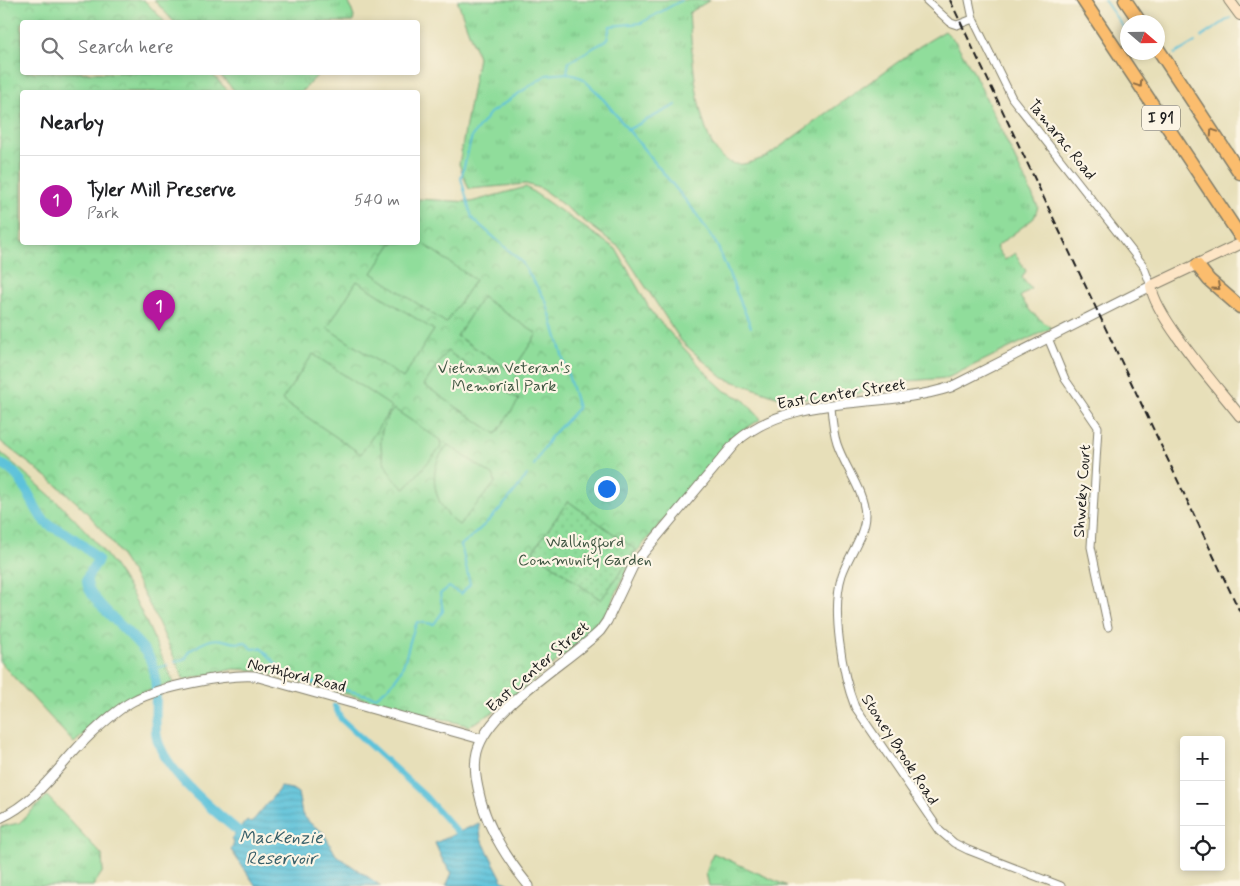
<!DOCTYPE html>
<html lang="en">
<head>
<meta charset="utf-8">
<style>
	body { margin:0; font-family:Mynerve,sans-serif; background:#f2f2f2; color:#202124 }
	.controls { position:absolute; right:15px; bottom:15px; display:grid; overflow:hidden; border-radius:5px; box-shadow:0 2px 8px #0003 }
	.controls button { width:45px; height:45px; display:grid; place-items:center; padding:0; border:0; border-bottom:1px solid #e0e0e0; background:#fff; color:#202124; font:25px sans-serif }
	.compass { position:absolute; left:1120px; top:15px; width:45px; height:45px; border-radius:50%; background:#fff; box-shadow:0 2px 8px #0003; rotate:110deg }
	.you { position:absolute; left:606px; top:488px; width:18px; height:18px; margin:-12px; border:4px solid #fff; border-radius:50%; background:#1a73e8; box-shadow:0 0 0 8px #1a73e833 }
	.badge { display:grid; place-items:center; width:32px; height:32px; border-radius:50%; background:#b5179e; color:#fff; font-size:16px; font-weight:700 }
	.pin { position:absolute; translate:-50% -41px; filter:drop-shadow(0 1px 2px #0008) }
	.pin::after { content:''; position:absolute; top:26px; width:18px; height:15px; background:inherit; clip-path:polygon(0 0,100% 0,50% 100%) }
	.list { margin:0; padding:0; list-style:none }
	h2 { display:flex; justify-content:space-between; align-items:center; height:65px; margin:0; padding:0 20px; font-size:21px }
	h2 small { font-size:16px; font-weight:400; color:#757577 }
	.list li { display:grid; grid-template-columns:32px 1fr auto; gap:15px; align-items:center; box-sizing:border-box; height:90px; padding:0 20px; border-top:1px solid #e0e0e0 }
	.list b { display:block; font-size:19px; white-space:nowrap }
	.list p { margin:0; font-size:16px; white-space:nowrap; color:#757577 }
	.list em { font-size:16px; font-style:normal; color:#757577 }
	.icon { flex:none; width:28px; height:28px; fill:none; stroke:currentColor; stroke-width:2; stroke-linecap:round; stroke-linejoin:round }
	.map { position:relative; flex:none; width:1240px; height:886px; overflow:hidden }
	.search { position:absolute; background:#fff; box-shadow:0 2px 8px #0003; left:20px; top:20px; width:400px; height:55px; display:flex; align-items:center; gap:12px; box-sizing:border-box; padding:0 18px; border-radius:5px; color:#757577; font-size:19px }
	.panel { position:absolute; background:#fff; box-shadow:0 2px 8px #0003; left:20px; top:90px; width:400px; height:155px; border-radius:5px }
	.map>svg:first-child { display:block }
</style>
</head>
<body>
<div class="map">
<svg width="1240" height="886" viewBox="0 0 1240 886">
	<defs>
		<pattern id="grass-tufts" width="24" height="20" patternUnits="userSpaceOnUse" patternTransform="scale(1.25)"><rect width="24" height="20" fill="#90dd9b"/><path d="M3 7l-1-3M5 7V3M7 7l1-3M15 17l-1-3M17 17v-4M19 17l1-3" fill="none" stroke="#7cbd85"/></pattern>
		<pattern id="park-crowns" width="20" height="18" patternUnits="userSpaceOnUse" patternTransform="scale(1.25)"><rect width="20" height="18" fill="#90dd9b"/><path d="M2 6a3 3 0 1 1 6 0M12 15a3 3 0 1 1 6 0" fill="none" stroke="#7cbd85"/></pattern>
		<pattern id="garden-dots" width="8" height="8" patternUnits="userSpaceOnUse" patternTransform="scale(1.25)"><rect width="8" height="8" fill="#90dd9b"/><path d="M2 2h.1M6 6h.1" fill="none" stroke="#7cbd85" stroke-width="1.8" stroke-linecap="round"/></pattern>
		<pattern id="water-rules" width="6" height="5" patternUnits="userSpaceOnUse" patternTransform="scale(1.25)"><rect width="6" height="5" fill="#5dc2da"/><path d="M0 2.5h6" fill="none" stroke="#50a6ba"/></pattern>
	</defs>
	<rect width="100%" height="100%" fill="#fcf5e5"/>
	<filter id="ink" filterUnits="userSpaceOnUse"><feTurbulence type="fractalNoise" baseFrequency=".02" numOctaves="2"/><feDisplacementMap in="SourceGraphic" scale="10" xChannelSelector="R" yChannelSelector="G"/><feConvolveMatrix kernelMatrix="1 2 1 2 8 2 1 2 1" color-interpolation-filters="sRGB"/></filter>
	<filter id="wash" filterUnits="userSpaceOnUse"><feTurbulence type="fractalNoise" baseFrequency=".0096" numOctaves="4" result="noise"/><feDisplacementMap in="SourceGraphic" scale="20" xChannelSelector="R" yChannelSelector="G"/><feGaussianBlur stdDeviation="1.12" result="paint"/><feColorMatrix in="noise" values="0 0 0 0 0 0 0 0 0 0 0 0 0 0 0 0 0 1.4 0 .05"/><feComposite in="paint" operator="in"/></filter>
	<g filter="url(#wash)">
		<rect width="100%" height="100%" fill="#e7dfb9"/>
		<g fill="url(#grass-tufts)" stroke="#567c5c">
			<path d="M154 0H348L354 17 353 22H174Z"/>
			<path d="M457 0H710L689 13C692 47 695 146 729 162 741 168 754 161 766 157L920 46 945 31 955 41 974 73 1038 207 1034 218 996 247 1005 260 1015 253 1026 271 1022 278 1031 289 1020 297 1031 312 1051 328 947 378 881 383 869 391 834 399H785L723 378 682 342 620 248 542 189 526 184 469 189 459 164 478 57Z"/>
			<path d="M218 73H320L301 92H236Z"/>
			<path d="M47 796 102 855 103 871 93 886H0V827L19 823Z"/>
			<path d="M713 853 787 886H709L706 873Z"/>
		</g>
		<g fill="url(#park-crowns)" stroke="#567c5c">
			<path d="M0 0H144L165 22H22V72L211 73 229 92H22V242H418V199L471 202 526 187 616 249 652 313 710 377 725 391 743 399 761 419 745 429 723 450 634 555 605 617 595 630 497 710 469 726 254 670 234 669 184 680C156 616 127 549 75 501 52 479 25 461 0 441Z"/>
			<path d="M0 452C47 492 93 530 126 584 145 615 158 650 174 683L132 696 117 705 74 743 0 662Z"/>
		</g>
		<path fill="url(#garden-dots)" stroke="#567c5c" d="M568 501 636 550 601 600 533 551Z"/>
		<g fill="#90dd9b" stroke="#567c5c">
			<path d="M418 240 475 280 446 323 372 273 392 243 418 242Z"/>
			<path d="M357 281 434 330 403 378 327 328Z"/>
			<path d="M482 297 537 334 512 372 457 336Z"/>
			<path d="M447 351 519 400 496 434 424 385Z"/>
			<path d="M313 354 392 407 361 454 282 400Z"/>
			<path d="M394 409 440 440 441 447 405 489C380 471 371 432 394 409Z"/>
			<path d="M448 445 494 476 495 483 459 525C433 507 425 468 448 445Z"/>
		</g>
		<g fill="url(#water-rules)" stroke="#3c6f7b">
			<path d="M281 787 292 789 298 793 302 814 311 824 323 832 336 855 381 886H256L231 850 234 842 231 839 247 820 251 823Z"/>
			<path d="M479 823 481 838 503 881 514 886H446L452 873 443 861 435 843Z"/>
		</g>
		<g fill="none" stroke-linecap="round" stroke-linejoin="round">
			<g stroke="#5dc2da" stroke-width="2">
				<path d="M1104 0 1128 34"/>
				<path d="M1201 37 1230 18"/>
				<path d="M1140 52 1144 58"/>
				<path d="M1175 54 1195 42"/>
				<path d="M567 73 582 78 599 94 695 212 717 245 751 327"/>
				<path d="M627 130 676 105"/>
				<path d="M534 465 550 438 578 408 546 301 521 261 472 218 461 178 472 136 490 113 546 75 567 73 569 62 607 40 610 26 641 23 682 0"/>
				<path d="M175 662 186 658 189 651C196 647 203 642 211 640 223 636 231 646 245 642L252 649 261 648 287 675 301 680 376 697C412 671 401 658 417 622L434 624 443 611 440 594 449 587 461 594 470 584 461 545C487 525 508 502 527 475"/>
				<path d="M153 669 168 665"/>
			</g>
			<path stroke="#5dc2da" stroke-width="6" d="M335 706 341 719 425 796 458 833"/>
			<path stroke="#5dc2da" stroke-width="10" d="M0 464C23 472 29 500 42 518 48 526 53 527 61 531 75 538 88 549 98 560 95 566 87 574 87 580 85 600 140 638 150 659 160 681 154 707 156 731 158 768 220 816 248 839"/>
		</g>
	</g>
	<g filter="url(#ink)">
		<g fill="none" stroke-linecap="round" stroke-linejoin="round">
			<g stroke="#827e6a" stroke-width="9">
				<g id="minor">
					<path d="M926 0 951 23 957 25 973 19"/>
					<path d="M969 0 973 19 1012 98 1143 265 1151 286"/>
					<path d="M1048 338 1065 379 1098 427 1091 547 1108 627"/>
					<path d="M831 407C832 419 833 432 837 444 845 468 864 490 865 515 865 535 848 556 842 575 831 609 842 674 855 707L940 831 954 843 968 850 1061 886"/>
				</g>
			</g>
			<g stroke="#827e6a" stroke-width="11">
				<g id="tertiary">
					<path d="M0 818C40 800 61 762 91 734 104 722 118 709 133 701 160 687 225 674 255 676L481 739"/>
					<path d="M529 886C508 860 490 833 481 801 477 785 473 768 477 752 488 708 567 663 600 631L607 621 634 564 736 442C795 391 881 410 951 387L1151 286"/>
				</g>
			</g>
			<g stroke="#827e6a" stroke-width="12">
				<g id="secondary">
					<path d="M1229 0 1240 15"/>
					<path d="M1240 244 1151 286C1155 317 1218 388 1240 416"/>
				</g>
			</g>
			<g stroke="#827e6a" stroke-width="15">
				<g id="motorway">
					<path d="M1083 0 1240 236"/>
					<path d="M1125 0 1140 22"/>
					<path d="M1158 49 1240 173"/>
					<path d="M1197 265 1209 280 1240 307"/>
				</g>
			</g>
			<use href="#minor" stroke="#fff" stroke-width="7"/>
			<use href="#tertiary" stroke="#fff" stroke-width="9"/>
			<use href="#secondary" stroke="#fde5c5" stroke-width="10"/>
			<use href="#motorway" stroke="#fbbd6e" stroke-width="12"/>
			<path stroke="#1c1c1c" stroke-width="2" stroke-dasharray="8 4" stroke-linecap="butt" d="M950 0 1240 612"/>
		</g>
		<defs><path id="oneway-chevron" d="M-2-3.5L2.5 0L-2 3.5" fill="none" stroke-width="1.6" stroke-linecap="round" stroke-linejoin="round" transform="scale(1.25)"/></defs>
		<g stroke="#8c6c45">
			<use href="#oneway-chevron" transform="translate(1139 84) rotate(56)"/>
			<use href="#oneway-chevron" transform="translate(1213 132) rotate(-124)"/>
			<use href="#oneway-chevron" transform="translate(1217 287) rotate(42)"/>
		</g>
	</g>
	<g text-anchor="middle" stroke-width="4.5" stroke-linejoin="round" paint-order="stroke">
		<rect fill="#fcf5e5" stroke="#5f5d58" stroke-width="1" x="1142" y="105.5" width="38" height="25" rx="4"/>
		<g font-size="15" font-weight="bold" fill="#1c1c1c">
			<text x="1161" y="123">I 91</text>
		</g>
		<g font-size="16" fill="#1c1c1c" stroke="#fcf5e5">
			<text transform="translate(1063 139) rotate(51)" y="6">Tamarac Road</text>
			<text transform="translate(841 393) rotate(-9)" y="6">East Center Street</text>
			<text transform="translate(1081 491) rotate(-86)" y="6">Shweky Court</text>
			<text transform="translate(537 666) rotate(-41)" y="6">East Center Street</text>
			<text transform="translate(297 674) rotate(14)" y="6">Northford Road</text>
			<text transform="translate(901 749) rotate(57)" y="6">Stoney Brook Road</text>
		</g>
		<g font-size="16" fill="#3f5642" stroke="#fcf5e5">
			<text x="504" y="373">Vietnam Veteran's<tspan x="504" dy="18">Memorial Park</tspan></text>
			<text x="585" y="547">Wallingford<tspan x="585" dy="18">Community Garden</tspan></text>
		</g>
		<g font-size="18" font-style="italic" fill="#365e68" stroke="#fcf5e5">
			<text x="281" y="843">MacKenzie<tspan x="281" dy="21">Reservoir</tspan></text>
		</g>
	</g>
</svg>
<div class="controls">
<button>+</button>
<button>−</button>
<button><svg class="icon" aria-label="locate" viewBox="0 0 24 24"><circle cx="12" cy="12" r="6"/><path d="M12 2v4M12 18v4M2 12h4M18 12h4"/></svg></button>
</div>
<svg class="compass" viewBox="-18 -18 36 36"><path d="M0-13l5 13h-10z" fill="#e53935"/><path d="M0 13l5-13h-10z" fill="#757577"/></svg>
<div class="you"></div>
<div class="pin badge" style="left:159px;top:331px">1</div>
<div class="search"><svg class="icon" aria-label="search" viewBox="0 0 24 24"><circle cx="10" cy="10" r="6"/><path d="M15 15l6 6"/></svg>Search here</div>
<section class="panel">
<h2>Nearby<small></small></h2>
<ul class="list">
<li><span class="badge">1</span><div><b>Tyler Mill Preserve</b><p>Park</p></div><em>540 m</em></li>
</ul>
</section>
</div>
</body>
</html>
